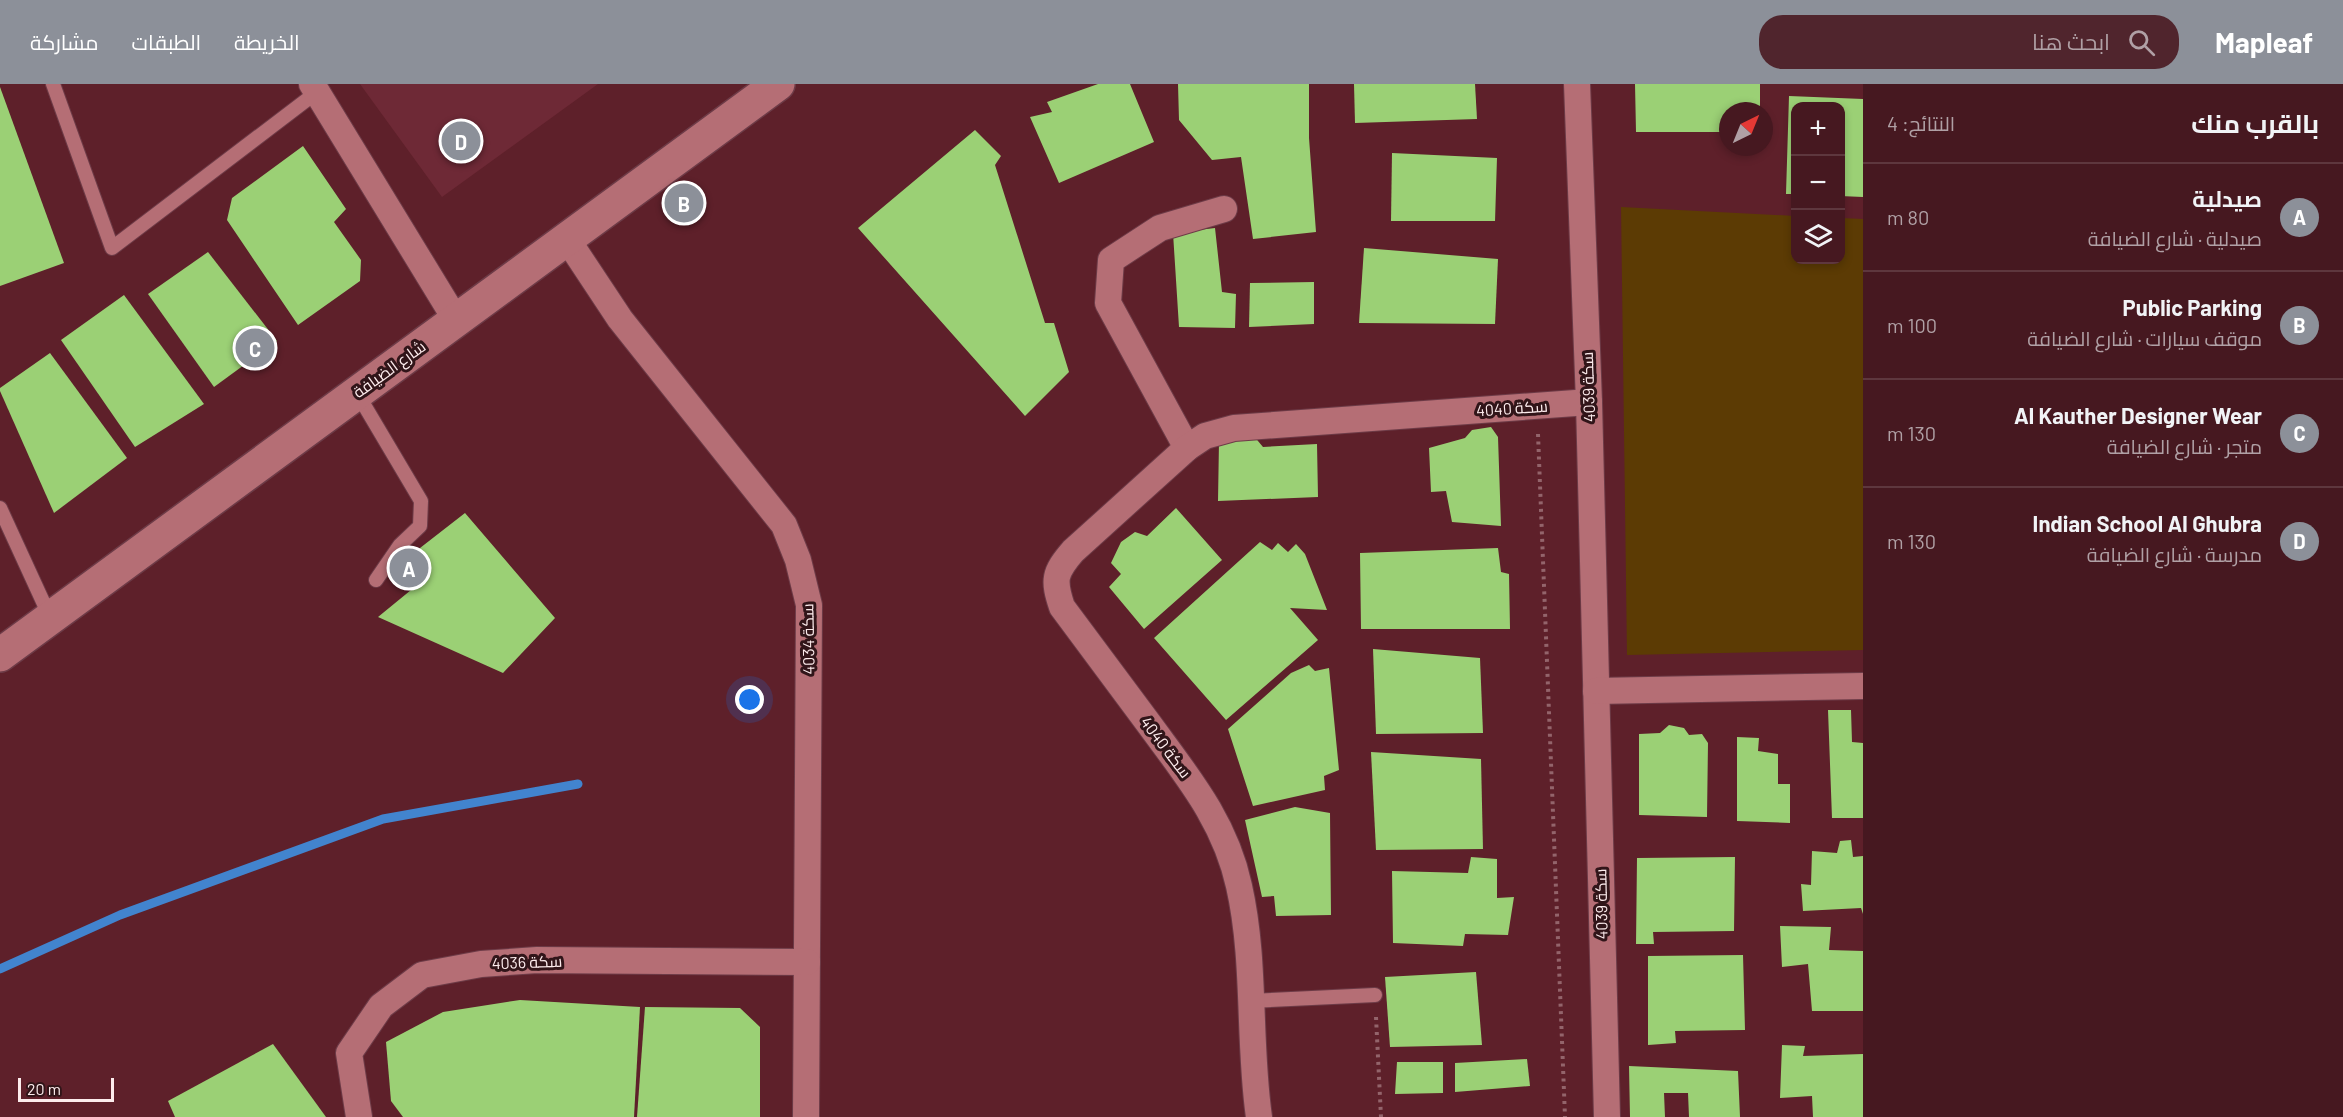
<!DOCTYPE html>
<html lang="ar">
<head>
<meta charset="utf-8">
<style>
	body { margin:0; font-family:Barlow,Cairo,sans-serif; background:#50252d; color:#f1f3f6; direction:rtl }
	.controls { position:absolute; right:18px; top:18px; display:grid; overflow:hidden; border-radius:12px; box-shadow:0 3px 9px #0003 }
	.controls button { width:54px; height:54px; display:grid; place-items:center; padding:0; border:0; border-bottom:2px solid #5e373e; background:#461820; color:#f1f3f6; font:30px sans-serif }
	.compass { position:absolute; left:1719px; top:18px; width:54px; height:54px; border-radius:50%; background:#461820; box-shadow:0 3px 9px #0003; rotate:43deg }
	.scale { position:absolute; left:18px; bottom:15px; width:96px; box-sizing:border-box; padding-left:6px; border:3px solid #fdeced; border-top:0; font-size:16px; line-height:21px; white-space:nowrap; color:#fdeced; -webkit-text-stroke:4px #311519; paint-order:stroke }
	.you { position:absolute; left:750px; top:616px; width:21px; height:21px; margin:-15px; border:4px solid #fff; border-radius:50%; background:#1a73e8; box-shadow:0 0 0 9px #1a73e833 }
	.badge { display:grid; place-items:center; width:39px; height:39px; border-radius:50%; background:#8c9099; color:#fff; font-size:20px; font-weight:700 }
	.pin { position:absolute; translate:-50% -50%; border:3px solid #fff; box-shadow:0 2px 6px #0006 }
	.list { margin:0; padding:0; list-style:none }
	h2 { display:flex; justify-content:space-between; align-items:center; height:78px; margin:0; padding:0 24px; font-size:26px }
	h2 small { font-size:20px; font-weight:400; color:#b0a0a5 }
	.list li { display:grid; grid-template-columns:39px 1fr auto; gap:18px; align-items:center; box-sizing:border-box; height:108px; padding:0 24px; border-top:2px solid #5e373e }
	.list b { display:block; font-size:22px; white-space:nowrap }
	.list p { margin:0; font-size:20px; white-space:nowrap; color:#b0a0a5 }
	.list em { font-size:20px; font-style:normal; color:#b0a0a5 }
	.icon { flex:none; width:33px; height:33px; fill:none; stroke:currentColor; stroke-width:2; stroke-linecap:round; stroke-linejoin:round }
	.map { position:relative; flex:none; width:1863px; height:1033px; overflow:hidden; direction:ltr }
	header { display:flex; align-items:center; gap:36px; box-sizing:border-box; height:84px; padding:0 30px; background:#8c9099; color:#fff }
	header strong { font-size:28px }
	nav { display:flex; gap:33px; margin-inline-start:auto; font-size:21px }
	.search { width:420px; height:54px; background:#50252d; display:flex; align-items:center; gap:15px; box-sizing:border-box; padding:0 21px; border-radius:24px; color:#b0a0a5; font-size:22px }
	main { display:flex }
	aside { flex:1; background:#461820 }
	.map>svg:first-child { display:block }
</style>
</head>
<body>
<header>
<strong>Mapleaf</strong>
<div class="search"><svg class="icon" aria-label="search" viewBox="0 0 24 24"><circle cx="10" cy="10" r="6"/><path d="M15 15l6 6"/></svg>ابحث هنا</div>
<nav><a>الخريطة</a><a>الطبقات</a><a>مشاركة</a></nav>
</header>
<main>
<aside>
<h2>بالقرب منك<small>النتائج: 4</small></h2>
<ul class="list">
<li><span class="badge">A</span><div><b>صيدلية</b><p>صيدلية · شارع الضيافة</p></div><em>80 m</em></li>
<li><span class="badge">B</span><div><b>Public Parking</b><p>موقف سيارات · شارع الضيافة</p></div><em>100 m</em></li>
<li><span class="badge">C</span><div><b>Al Kauther Designer Wear</b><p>متجر · شارع الضيافة</p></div><em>130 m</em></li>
<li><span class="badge">D</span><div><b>Indian School Al Ghubra</b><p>مدرسة · شارع الضيافة</p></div><em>130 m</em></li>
</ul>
</aside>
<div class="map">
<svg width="1863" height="1033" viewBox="0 0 1863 1033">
	<rect width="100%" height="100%" fill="#5e202a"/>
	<path fill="#6e2936" d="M360 0H598L442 113Z"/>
	<path fill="#5c3b04" d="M1621 123 1795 132 1796 176H1840L1841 134 1863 135V566L1627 571Z"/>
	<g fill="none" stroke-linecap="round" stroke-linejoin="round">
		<path stroke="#4284ce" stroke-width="9" d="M0 885 120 831 383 735 578 700"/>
	</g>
	<g fill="#9bd075">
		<path d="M1098 0H1130L1154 58 1059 99 1030 33 1052 28 1047 18Z"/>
		<path d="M1178 0H1309V54L1316 148 1253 155 1241 73 1212 76 1179 36Z"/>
		<path d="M1354 0H1475L1477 35 1355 39Z"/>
		<path d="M1635 0H1760V27H1728V48H1636Z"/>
		<path d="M0 3 64 179 0 202Z"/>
		<path d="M1789 12 1863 15V113L1840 112V22H1796V110H1786Z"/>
		<path d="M975 46 1001 72 995 81 1045 239H1054L1069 288 1025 332 858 144Z"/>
		<path d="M303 62 346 125 334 138 361 176 360 197 298 241 227 136 232 114Z"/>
		<path d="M1392 69 1497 74 1495 137H1391Z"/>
		<path d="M1215 144 1222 208 1236 210 1235 244 1179 243 1173 149Z"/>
		<path d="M1364 164 1498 175 1495 240 1359 239Z"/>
		<path d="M208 168 277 257 214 303 148 210Z"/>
		<path d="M1314 198V240L1249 243 1250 199Z"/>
		<path d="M124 211 204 320 135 363 61 256Z"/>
		<path d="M50 269 127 374 54 429 0 307V304Z"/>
		<path d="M1491 343 1498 353 1501 442 1452 438 1446 407 1431 408 1429 364 1465 354 1472 346Z"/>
		<path d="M1253 351 1263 363 1317 360 1318 413 1218 417 1219 357H1242Z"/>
		<path d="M1176 424 1222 476 1144 545 1109 503 1121 490 1111 479 1121 458 1135 448 1147 452Z"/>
		<path d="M465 429 555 534 503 589 378 533 411 506 393 485Z"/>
		<path d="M1260 458 1272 466 1278 459 1288 468 1296 460 1305 470 1327 526 1290 524 1318 556 1226 636 1154 554Z"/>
		<path d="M1498 464 1501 488 1509 490 1510 545H1361L1360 469Z"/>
		<path d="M1373 565 1480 574 1483 649 1376 650Z"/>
		<path d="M1309 581 1315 587 1329 584 1339 686 1324 692 1325 706 1253 722 1228 645 1291 589Z"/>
		<path d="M1828 626H1851L1852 658 1863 659V734H1832Z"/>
		<path d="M1669 641 1684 644 1689 651 1702 650 1708 659 1707 733 1639 731V650L1660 649Z"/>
		<path d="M1737 653 1759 654 1758 667 1778 670V700H1790V739L1737 737Z"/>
		<path d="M1371 668 1481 675 1483 765 1376 766Z"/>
		<path d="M1295 723 1330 729 1331 831 1276 832 1274 812 1262 813 1245 736Z"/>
		<path d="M1851 756 1853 773 1863 772V830L1861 824 1803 827 1801 800 1811 801 1812 767 1837 769 1840 757Z"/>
		<path d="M1471 773 1497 775V814L1514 813 1508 851 1465 850 1463 862 1393 859 1392 787 1468 789Z"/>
		<path d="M1735 773 1734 847 1653 848 1654 860H1636L1637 774Z"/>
		<path d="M1780 842 1831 843 1829 866 1863 867V927H1812L1808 880 1782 883Z"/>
		<path d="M1743 871 1745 946 1675 947 1676 959 1648 961V872Z"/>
		<path d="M1476 888 1482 961 1390 963 1385 893Z"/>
		<path d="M520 916 640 923 634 1033H403L391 1017 386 958 443 928Z"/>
		<path d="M645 923 740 924 760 943V1033H637Z"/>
		<path d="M273 960 326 1033H175L168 1017Z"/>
		<path d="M1782 961 1805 962 1803 972 1863 970V1033H1813L1812 1012 1780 1014Z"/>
		<path d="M1527 975 1530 1002 1455 1008V979Z"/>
		<path d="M1397 978H1443V1009L1395 1010Z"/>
		<path d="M1629 982 1738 987 1740 1033H1689L1688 1009H1664L1665 1033H1630Z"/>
	</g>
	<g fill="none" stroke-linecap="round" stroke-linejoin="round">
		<g stroke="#6d3b47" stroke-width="16">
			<g id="lane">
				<path d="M53 0 112 164 317 8"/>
				<path d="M357 309 421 417 420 442 400 461 376 496"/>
				<path d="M0 424 50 533"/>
				<path d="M1250 917 1375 911"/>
			</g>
		</g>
		<g stroke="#6d3b47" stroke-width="28">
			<g id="street">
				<path d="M312 0 456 236"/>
				<path d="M1577 0 1589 318 1607 1033"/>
				<path d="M567 155 620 235 784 441 798 476 809 521 806 1033"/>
				<path d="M1187 364 1108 219 1111 176 1160 144 1224 125"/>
				<path d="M1596 607 1863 602"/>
				<path d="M359 1033 349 969 381 922 422 891 481 880 537 876 807 878"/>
				<path d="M1259 1033C1248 957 1256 877 1239 802 1225 737 1187 692 1149 640 1120 601 1091 562 1062 523 1053 496 1054 489 1073 467L1187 364 1205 352 1234 344 1589 318"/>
			</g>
		</g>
		<g stroke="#6d3b47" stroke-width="36">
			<path id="secondary" d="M0 571 778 0"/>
		</g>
		<g stroke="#93646b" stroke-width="4" stroke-dasharray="3 4.5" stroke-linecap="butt">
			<path d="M1538 350 1565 1033"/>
			<path d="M1376 933 1381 1033"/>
		</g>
		<use href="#lane" stroke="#b56e75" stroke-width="14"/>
		<use href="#street" stroke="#b56e75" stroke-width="26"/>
		<use href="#secondary" stroke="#b56e75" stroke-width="33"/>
	</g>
	<g text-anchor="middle" stroke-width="6" stroke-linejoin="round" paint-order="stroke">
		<g font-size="16" fill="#fdeced" stroke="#311519">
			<text transform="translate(389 285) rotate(-36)" y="6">شارع الضيافة</text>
			<text transform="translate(1588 303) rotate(-92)" y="6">سكة 4039</text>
			<text transform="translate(1512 324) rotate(-4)" y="6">سكة 4040</text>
			<text transform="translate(808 555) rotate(-91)" y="6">سكة 4034</text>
			<text transform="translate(1166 663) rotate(53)" y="6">سكة 4040</text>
			<text transform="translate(1601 820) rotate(-91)" y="6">سكة 4039</text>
			<text transform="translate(527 878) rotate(-2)" y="6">سكة 4036</text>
		</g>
	</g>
</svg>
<div class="controls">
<button>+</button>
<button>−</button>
<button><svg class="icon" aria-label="layers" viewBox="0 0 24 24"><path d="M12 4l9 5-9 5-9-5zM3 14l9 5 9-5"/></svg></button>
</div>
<svg class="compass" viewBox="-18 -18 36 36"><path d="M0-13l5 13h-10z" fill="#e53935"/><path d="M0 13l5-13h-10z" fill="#b0a0a5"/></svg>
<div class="scale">20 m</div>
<div class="you"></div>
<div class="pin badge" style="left:409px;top:484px">A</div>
<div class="pin badge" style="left:684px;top:119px">B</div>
<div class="pin badge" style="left:255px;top:264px">C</div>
<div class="pin badge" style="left:461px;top:57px">D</div>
</div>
</main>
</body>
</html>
